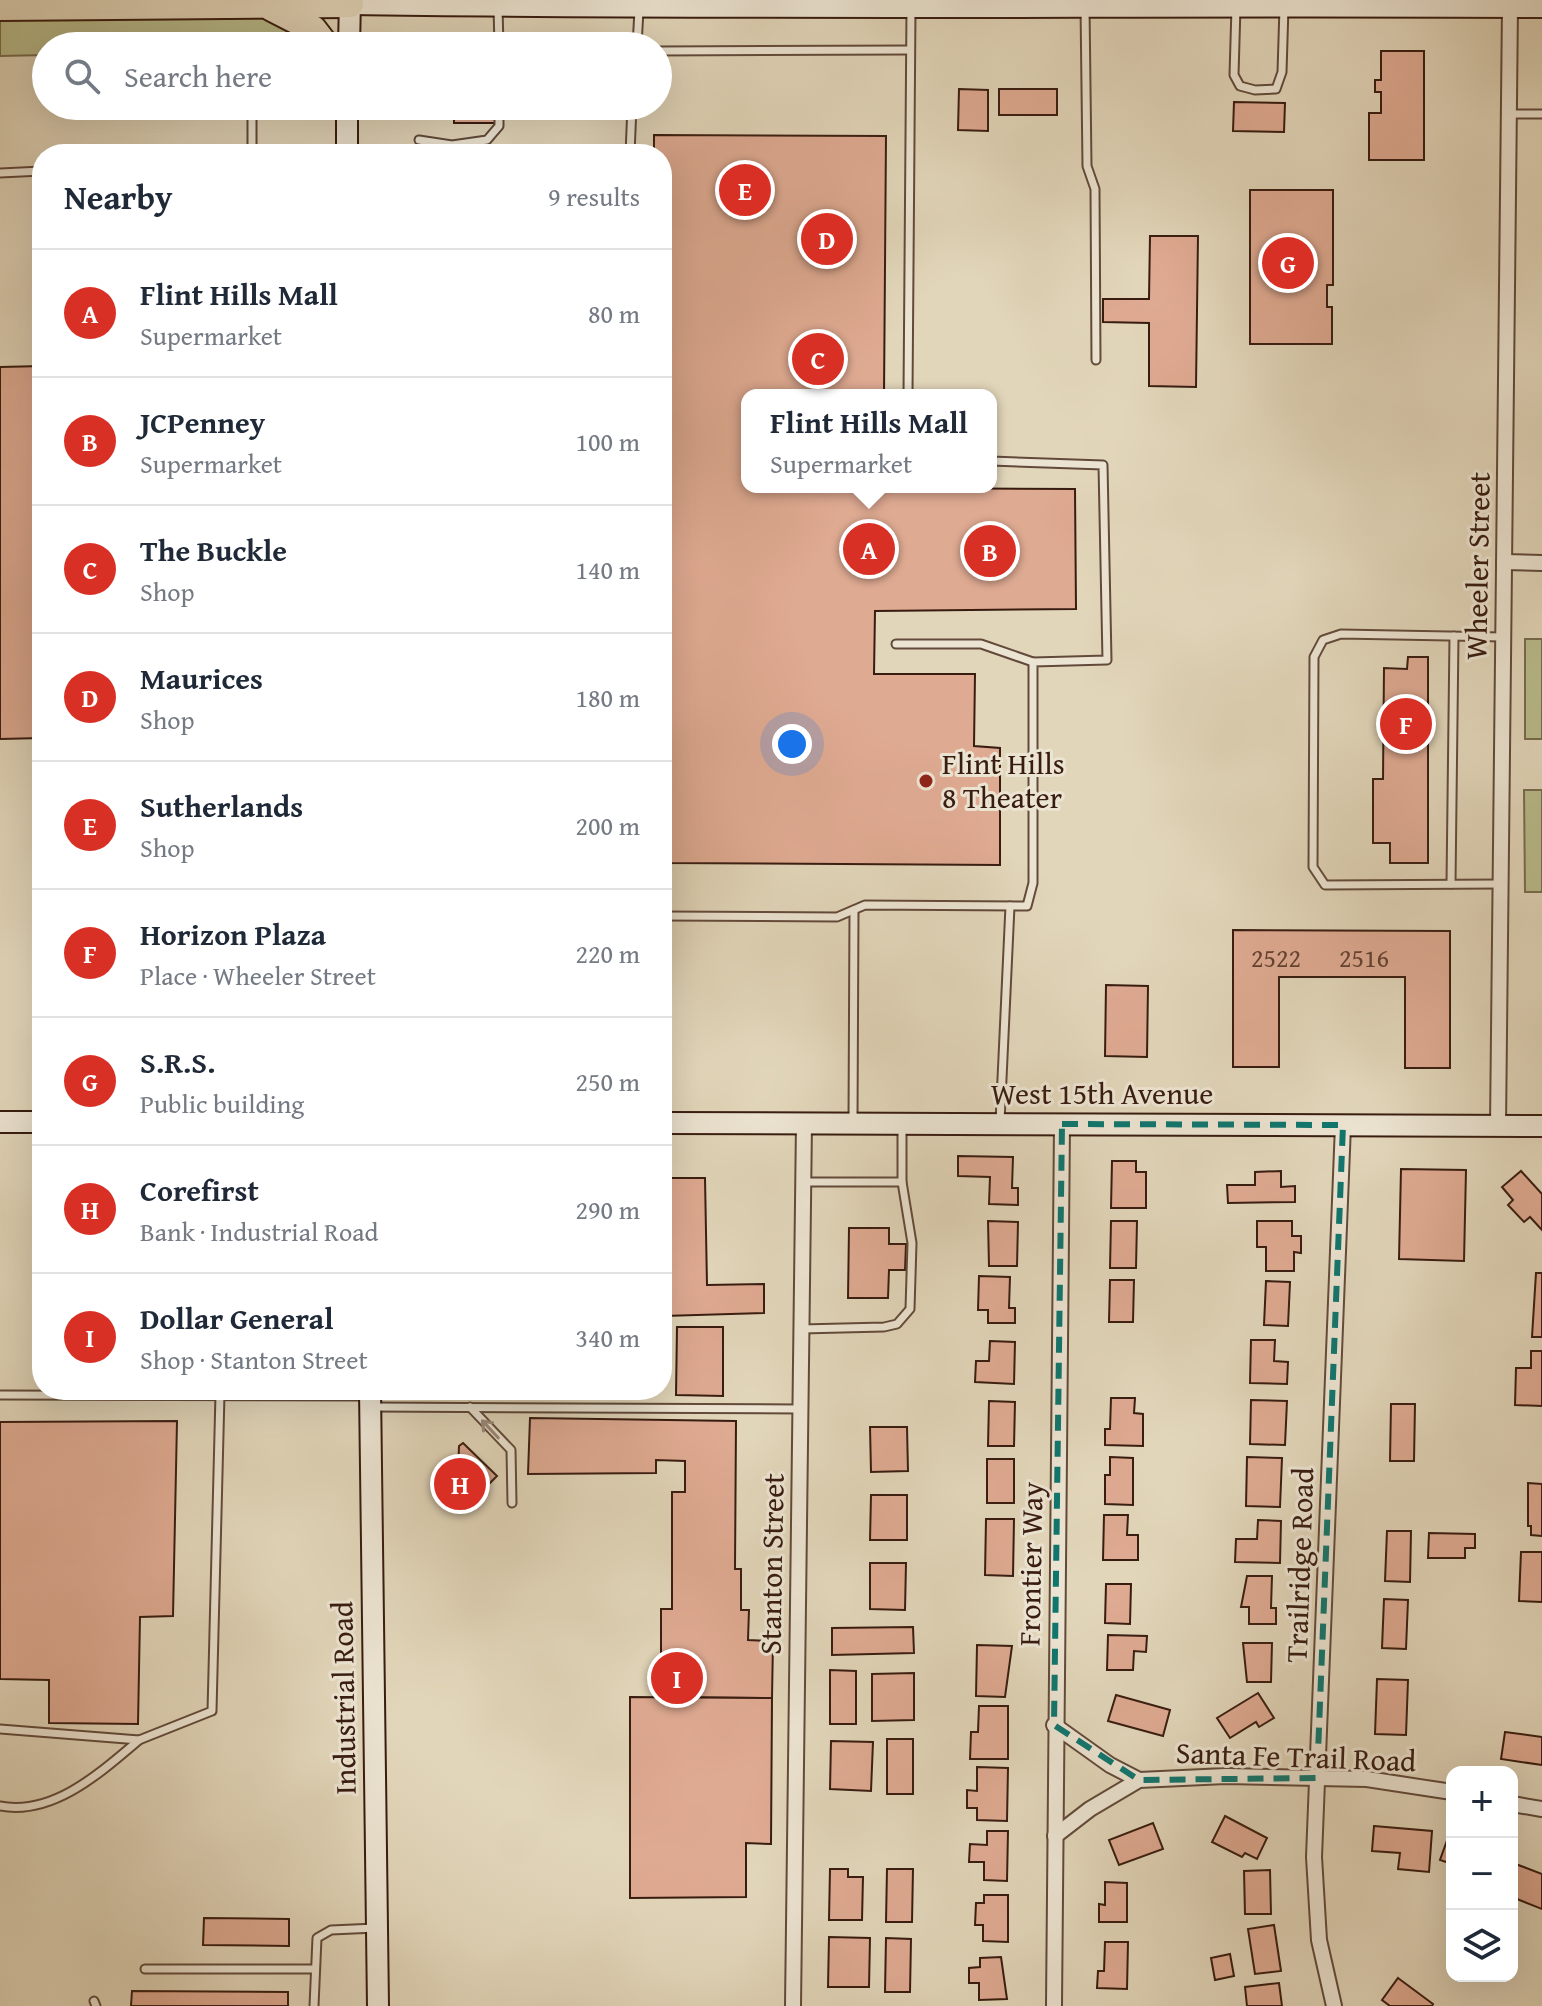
<!DOCTYPE html>
<html lang="en">
<head>
<meta charset="utf-8">
<style>
	body { margin:0; font-family:"Gentium Book Plus",serif; background:#f2f2f3; color:#1f2937 }
	.controls { position:absolute; right:24px; bottom:24px; display:grid; overflow:hidden; border-radius:16px; box-shadow:0 8px 32px #0002 }
	.controls button { width:72px; height:72px; display:grid; place-items:center; padding:0; border:0; border-bottom:2px solid #e0e1e3; background:#fff; color:#1f2937; font:40px sans-serif }
	.you { position:absolute; left:792px; top:744px; width:28px; height:28px; margin:-20px; border:6px solid #fff; border-radius:50%; background:#1a73e8; box-shadow:0 0 0 12px #1a73e833 }
	.badge { display:grid; place-items:center; width:52px; height:52px; border-radius:50%; background:#d93025; color:#fff; font-size:26px; font-weight:700 }
	.pin { position:absolute; translate:-50% -50%; border:4px solid #fff; box-shadow:0 2px 8px #0006 }
	.popup { position:absolute; left:741px; top:389px; width:256px; height:104px; box-sizing:border-box; display:grid; place-content:center; border-radius:16px; background:#fff; filter:drop-shadow(0 2px 6px #0005); font-size:26px; white-space:nowrap; color:#747a83 }
	.popup b { font-size:30px; color:#1f2937 }
	.popup::after { content:''; position:absolute; left:50%; top:100%; margin-left:-16px; border:16px solid transparent; border-top-color:#fff }
	.list { margin:0; padding:0; list-style:none }
	h2 { display:flex; justify-content:space-between; align-items:center; height:104px; margin:0; padding:0 32px; font-size:34px }
	h2 small { font-size:26px; font-weight:400; color:#747a83 }
	.list li { display:grid; grid-template-columns:52px 1fr auto; gap:24px; align-items:center; box-sizing:border-box; height:128px; padding:0 32px; border-top:2px solid #e0e1e3 }
	.list b { display:block; font-size:30px; white-space:nowrap }
	.list p { margin:0; font-size:26px; white-space:nowrap; color:#747a83 }
	.list em { font-size:26px; font-style:normal; color:#747a83 }
	.icon { flex:none; width:44px; height:44px; fill:none; stroke:currentColor; stroke-width:2; stroke-linecap:round; stroke-linejoin:round }
	.map { position:relative; flex:none; width:1542px; height:2006px; overflow:hidden }
	.search { position:absolute; background:#fff; box-shadow:0 8px 32px #0002; left:32px; top:32px; width:640px; height:88px; display:flex; align-items:center; gap:20px; box-sizing:border-box; padding:0 28px; border-radius:44px; color:#747a83; font-size:30px }
	.panel { position:absolute; background:#fff; box-shadow:0 8px 32px #0002; left:32px; top:144px; width:640px; height:1256px; border-radius:32px }
	.map>svg:first-child { display:block }
</style>
</head>
<body>
<div class="map">
<svg width="1542" height="2006" viewBox="0 0 1542 2006">
	<rect width="100%" height="100%" fill="#e2d6ba"/>
	<filter id="stains"><feTurbulence type="fractalNoise" baseFrequency=".0025" numOctaves="4"/><feColorMatrix values="0 0 0 0 .2 0 0 0 0 .09 0 0 0 0 .02 0 0 0 .5 -.17"/></filter>
	<radialGradient id="worn" r=".72"><stop offset=".6" stop-color="#630" stop-opacity="0"/><stop offset="1" stop-color="#630" stop-opacity=".3"/></radialGradient>
	<g fill="#b9bc8c" stroke="#786c4e" stroke-width="2">
		<path d="M278 17 313 46H46V55L0 56V20Z"/>
		<rect x="1525" y="639" width="17" height="100"/>
		<path d="M1524 790H1542V892H1525Z"/>
	</g>
	<g fill="#dfaa92" stroke="#381c10" stroke-width="2">
		<path d="M1381 51H1424V160H1369V113H1381V92H1375V80H1381Z"/>
		<path d="M959 89 988 90V131L958 130Z"/>
		<rect x="999" y="89" width="58" height="26"/>
		<path d="M1234 102 1285 103 1284 132 1233 131Z"/>
		<rect x="454" y="106" width="41" height="17"/>
		<path d="M654 135 886 136 884 395H747V487L1075 489 1076 609 875 611 874 674H975L974 746 1000 748V865L662 863V154H654Z"/>
		<path d="M1250 190H1333V285H1327V307H1332V344H1250Z"/>
		<path d="M1150 236H1198L1196 387 1149 386V323L1103 322V299H1149Z"/>
		<path d="M42 366V738L0 739V367Z"/>
		<path d="M1408 657H1428V863H1390V843H1373V779H1383L1384 668 1407 669Z"/>
		<path d="M1233 930 1450 931V1068H1405V977H1279V1067H1233Z"/>
		<path d="M1106 985 1148 986 1147 1057 1105 1056Z"/>
		<path d="M958 1156 1013 1157 1012 1188H1018V1205L989 1204 990 1177 958 1176Z"/>
		<path d="M1112 1161H1136V1172H1146V1208H1111Z"/>
		<path d="M1401 1169 1466 1170 1464 1261 1399 1259Z"/>
		<path d="M1281 1171V1187L1295 1186V1202L1228 1203 1227 1185H1255V1172Z"/>
		<path d="M1521 1171 1542 1194V1230L1530 1217 1524 1222 1508 1205 1513 1200 1502 1187Z"/>
		<path d="M663 1178H705L707 1285 764 1284V1313L664 1316Z"/>
		<path d="M988 1221 1018 1222 1017 1266H989Z"/>
		<path d="M1111 1221H1137L1136 1268H1110Z"/>
		<path d="M1257 1221H1292V1236H1301V1253L1294 1252V1271H1266V1247H1257Z"/>
		<path d="M849 1228H889V1244H906L905 1270H889L888 1298H848Z"/>
		<path d="M1536 1273H1542V1337H1532Z"/>
		<path d="M979 1276 1010 1277 1009 1308H1015V1323H988V1310H978Z"/>
		<path d="M1110 1280H1134L1133 1322H1109Z"/>
		<path d="M1266 1281 1290 1282 1288 1326 1264 1325Z"/>
		<path d="M677 1327H723V1396L676 1395Z"/>
		<path d="M1251 1340H1275L1274 1361 1288 1362 1287 1384 1250 1383Z"/>
		<path d="M990 1341 1015 1342 1014 1384 975 1382 976 1361H989Z"/>
		<path d="M1531 1351H1542V1406L1515 1405 1516 1368H1531Z"/>
		<path d="M1111 1398H1135L1134 1413 1143 1414V1446L1105 1445V1429H1110Z"/>
		<path d="M1251 1400 1287 1401 1285 1445 1250 1444Z"/>
		<path d="M989 1401 1015 1402 1014 1446H988Z"/>
		<path d="M1391 1404H1415L1414 1461H1390Z"/>
		<path d="M530 1418 736 1421 735 1569H741V1610H749L748 1640 773 1641 772 1698 661 1697V1609H672V1492H685V1461L656 1460V1473L528 1474Z"/>
		<path d="M177 1421 173 1616 140 1617 138 1724 49 1723V1680L0 1679V1422Z"/>
		<path d="M870 1427H907L908 1471 871 1472Z"/>
		<path d="M463 1443 497 1476 462 1511 457 1505 459 1446Z"/>
		<path d="M1110 1457 1133 1458V1505L1105 1504V1475H1110Z"/>
		<path d="M1247 1457 1282 1458 1280 1507 1246 1506Z"/>
		<rect x="987" y="1459" width="27" height="44"/>
		<path d="M1528 1483 1542 1484V1536L1531 1535V1526H1528Z"/>
		<path d="M871 1495H907V1540H870Z"/>
		<path d="M1104 1515H1128L1127 1535H1138V1560H1103Z"/>
		<path d="M986 1519H1014L1013 1576 985 1575Z"/>
		<path d="M1258 1520 1281 1521 1280 1563 1235 1562 1236 1539H1257Z"/>
		<path d="M1387 1531H1411L1410 1582 1385 1581Z"/>
		<path d="M1429 1533 1475 1534V1548H1465V1558H1428Z"/>
		<path d="M1521 1552H1542V1602L1519 1601Z"/>
		<path d="M870 1563H906L905 1610 870 1609Z"/>
		<path d="M1247 1576H1272L1271 1608H1276V1624H1249V1607H1241Z"/>
		<path d="M1106 1584H1131L1130 1624 1105 1623Z"/>
		<path d="M1384 1599 1408 1600 1406 1649 1382 1648Z"/>
		<path d="M913 1627 914 1653 832 1655V1628Z"/>
		<path d="M1108 1635 1147 1636 1146 1652 1134 1651 1133 1670H1107Z"/>
		<path d="M1243 1643H1272L1271 1682H1247Z"/>
		<path d="M977 1645 1012 1646 1005 1697 976 1696Z"/>
		<path d="M830 1670 856 1671V1724H830Z"/>
		<path d="M914 1673V1720L872 1721V1674Z"/>
		<path d="M1377 1679 1408 1680 1406 1735 1375 1734Z"/>
		<path d="M1258 1693 1274 1718 1259 1727 1256 1722 1230 1738 1217 1718Z"/>
		<path d="M1116 1695 1170 1710 1163 1736 1108 1721Z"/>
		<path d="M630 1697 772 1698 771 1844 746 1843V1897L630 1898Z"/>
		<path d="M979 1706H1008V1759H970L971 1732H978Z"/>
		<path d="M1505 1732 1542 1737V1765L1501 1759Z"/>
		<rect x="887" y="1739" width="26" height="55"/>
		<path d="M831 1741 873 1742 871 1791 830 1789Z"/>
		<path d="M977 1767 1008 1768 1007 1821 977 1820V1808H967V1790L977 1791Z"/>
		<path d="M1225 1816 1267 1838 1257 1859 1245 1853 1242 1857 1212 1842Z"/>
		<path d="M1153 1823 1163 1849 1119 1865 1109 1840Z"/>
		<path d="M1374 1826 1432 1831 1429 1872 1398 1869 1400 1853 1372 1851Z"/>
		<path d="M987 1831H1008L1007 1881 984 1880V1862H969L970 1844 987 1845Z"/>
		<path d="M1449 1835 1452 1836V1864L1440 1860Z"/>
		<path d="M1513 1863 1542 1874V1909L1512 1897Z"/>
		<path d="M830 1869H848V1877H863L862 1920H829Z"/>
		<path d="M887 1869H913L912 1922H886Z"/>
		<path d="M1270 1870 1271 1914H1245L1244 1871Z"/>
		<path d="M1105 1882 1127 1883V1922H1099V1904L1105 1905Z"/>
		<path d="M984 1895H1008V1942L983 1941V1925H975L976 1903H984Z"/>
		<path d="M204 1918 289 1919V1946L203 1945Z"/>
		<path d="M1274 1925 1281 1971 1255 1974 1248 1929Z"/>
		<path d="M829 1937 870 1938 869 1987H828Z"/>
		<path d="M886 1938 911 1939 910 1992H885Z"/>
		<path d="M1105 1942H1128L1127 1989 1097 1988 1098 1971H1104Z"/>
		<path d="M1230 1954 1234 1976 1215 1980 1211 1958Z"/>
		<path d="M1001 1957 1007 1999 979 2000V1983H969V1968L980 1967V1958Z"/>
		<path d="M1398 1978 1433 2004 1432 2006H1390L1382 2000Z"/>
		<path d="M1279 1983 1282 2006H1247L1245 1987Z"/>
		<path d="M132 1991 288 1992V2006H131Z"/>
	</g>
	<g fill="none" stroke-linecap="round" stroke-linejoin="round">
		<g stroke="#624a3a" stroke-width="11">
			<g id="lane">
				<path d="M1085 7 1087 166 1095 189 1096 360"/>
				<path d="M1236 7 1234 75 1240 86 1255 90 1276 89 1282 72 1284 7"/>
				<path d="M498 8 499 46"/>
				<path d="M637 46 639 10"/>
				<path d="M658 51 909 50"/>
				<path d="M252 106V154"/>
				<path d="M1509 114H1542"/>
				<path d="M419 140 452 145 487 140 499 126V106"/>
				<path d="M630 154 632 106"/>
				<path d="M0 173 42 171"/>
				<path d="M908 395 911 9"/>
				<path d="M896 644H981L1033 662"/>
				<path d="M1451 884 1454 636"/>
				<path d="M1501 884 1325 885 1313 867 1314 657 1323 640 1341 634 1503 637"/>
				<path d="M662 916 837 917 865 905 1027 906 1033 883V662L1107 660 1103 465 991 461"/>
				<path d="M853 1121 854 910"/>
				<path d="M1000 1122 1010 906"/>
				<path d="M803 1182H902V1126"/>
				<path d="M801 1329 884 1327 897 1324 910 1309 912 1243 902 1182"/>
				<path d="M0 1395 367 1396"/>
				<path d="M372 1407 799 1409"/>
				<path d="M470 1407 511 1450 512 1503"/>
				<path d="M0 1729 139 1740C100 1773 53 1816 0 1806"/>
				<path d="M139 1740 212 1711 220 1394"/>
				<path d="M145 1969H314"/>
				<path d="M94 2001 96 2006"/>
				<path d="M314 2006 317 1938 331 1930 376 1928"/>
			</g>
		</g>
		<g stroke="#624a3a" stroke-width="18">
			<g id="street">
				<path d="M1504 562 1542 563"/>
				<path d="M1498 1126 1510 7"/>
				<path d="M1054 1725 1110 1765 1139 1780"/>
				<path d="M1512 1804 1542 1809"/>
				<path d="M1055 1836 1090 1809 1139 1780 1226 1776 1367 1779 1452 1792"/>
				<path d="M793 2006 804 1123"/>
				<path d="M1054 2006 1062 1124"/>
				<path d="M1334 2006 1319 1940 1314 1857 1343 1125"/>
			</g>
		</g>
		<g stroke="#381c10" stroke-width="24">
			<g id="secondary">
				<path d="M350 4C747 10 1145 5 1542 7"/>
				<path d="M349 46 350 0"/>
				<path d="M347 106V154"/>
				<path d="M0 1122H42"/>
				<path d="M662 1123 1542 1126"/>
				<path d="M370 1390 378 2006"/>
			</g>
		</g>
		<g stroke="#381c10" stroke-width="30">
			<g id="highway">
				<path d="M0 7 350 4"/>
				<path d="M272 8 313 29 326 46"/>
			</g>
		</g>
		<use href="#lane" stroke="#ece4d2" stroke-width="7"/>
		<use href="#street" stroke="#ece4d2" stroke-width="14"/>
		<use href="#secondary" stroke="#ece4d2" stroke-width="20"/>
		<use href="#highway" stroke="#e2d6ba" stroke-width="26"/>
	</g>
	<defs><path id="oneway-shaft" d="M-6 0H5M1.5-3L5.5 0L1.5 3" fill="none" stroke-width="1.6" stroke-linecap="round" stroke-linejoin="round" transform="scale(2)"/></defs>
	<use stroke="#9b8a7b" href="#oneway-shaft" transform="translate(490 1429) rotate(-133)"/>
	<path fill="none" stroke="#0f766e" stroke-width="6" stroke-dasharray="16 10" stroke-linejoin="round" d="M1062 1124 1343 1125 1317 1778 1139 1780 1054 1725Z"/>
	<circle fill="#8f2418" stroke="#ece4d2" stroke-width="3" cx="926" cy="781" r="8"/>
	<g text-anchor="middle" stroke-width="6" stroke-linejoin="round" paint-order="stroke">
		<g font-size="26" fill="#624030">
			<text x="1276" y="967">2522</text>
			<text x="1364" y="967">2516</text>
		</g>
		<g font-size="30" fill="#381c10" stroke="#ece4d2">
			<text transform="translate(1478 566) rotate(-89)" y="10">Wheeler Street</text>
			<text x="1102" y="1104">West 15th Avenue</text>
			<text transform="translate(772 1564) rotate(-89)" y="10">Stanton Street</text>
			<text transform="translate(1031 1564) rotate(-89)" y="10">Frontier Way</text>
			<text transform="translate(1300 1565) rotate(-88)" y="10">Trailridge Road</text>
			<text transform="translate(344 1698) rotate(-91)" y="10">Industrial Road</text>
			<text transform="translate(1296 1757) rotate(2)" y="10">Santa Fe Trail Road</text>
		</g>
		<g font-size="30" fill="#381c10" stroke="#ece4d2" text-anchor="start">
			<text x="942" y="774">Flint Hills<tspan x="942" dy="34">8 Theater</tspan></text>
		</g>
	</g>
	<rect width="100%" height="100%" filter="url(#stains)"/>
	<rect width="100%" height="100%" fill="url(#worn)"/>
</svg>
<div class="controls">
<button>+</button>
<button>−</button>
<button><svg class="icon" aria-label="layers" viewBox="0 0 24 24"><path d="M12 4l9 5-9 5-9-5zM3 14l9 5 9-5"/></svg></button>
</div>
<div class="you"></div>
<div class="pin badge" style="left:869px;top:549px">A</div>
<div class="popup"><b>Flint Hills Mall</b>Supermarket</div>
<div class="pin badge" style="left:990px;top:551px">B</div>
<div class="pin badge" style="left:818px;top:359px">C</div>
<div class="pin badge" style="left:827px;top:239px">D</div>
<div class="pin badge" style="left:745px;top:190px">E</div>
<div class="pin badge" style="left:1406px;top:724px">F</div>
<div class="pin badge" style="left:1288px;top:263px">G</div>
<div class="pin badge" style="left:460px;top:1484px">H</div>
<div class="pin badge" style="left:677px;top:1678px">I</div>
<div class="search"><svg class="icon" aria-label="search" viewBox="0 0 24 24"><circle cx="10" cy="10" r="6"/><path d="M15 15l6 6"/></svg>Search here</div>
<section class="panel">
<h2>Nearby<small>9 results</small></h2>
<ul class="list">
<li><span class="badge">A</span><div><b>Flint Hills Mall</b><p>Supermarket</p></div><em>80 m</em></li>
<li><span class="badge">B</span><div><b>JCPenney</b><p>Supermarket</p></div><em>100 m</em></li>
<li><span class="badge">C</span><div><b>The Buckle</b><p>Shop</p></div><em>140 m</em></li>
<li><span class="badge">D</span><div><b>Maurices</b><p>Shop</p></div><em>180 m</em></li>
<li><span class="badge">E</span><div><b>Sutherlands</b><p>Shop</p></div><em>200 m</em></li>
<li><span class="badge">F</span><div><b>Horizon Plaza</b><p>Place · Wheeler Street</p></div><em>220 m</em></li>
<li><span class="badge">G</span><div><b>S.R.S.</b><p>Public building</p></div><em>250 m</em></li>
<li><span class="badge">H</span><div><b>Corefirst</b><p>Bank · Industrial Road</p></div><em>290 m</em></li>
<li><span class="badge">I</span><div><b>Dollar General</b><p>Shop · Stanton Street</p></div><em>340 m</em></li>
</ul>
</section>
</div>
</body>
</html>
